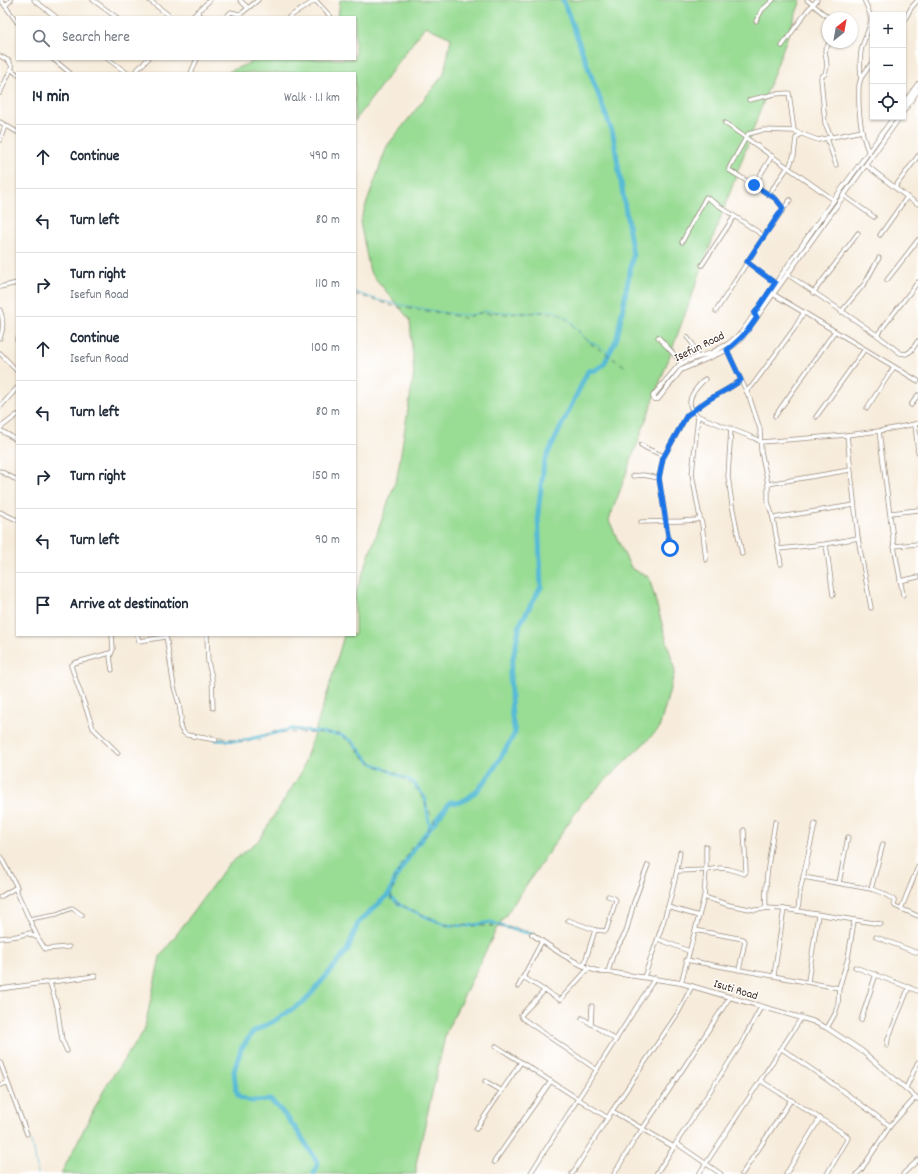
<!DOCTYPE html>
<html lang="en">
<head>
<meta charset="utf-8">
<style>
	body { margin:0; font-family:Dekko,sans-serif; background:#f2f2f3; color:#1f2937 }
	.controls { position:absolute; right:12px; top:12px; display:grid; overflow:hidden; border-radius:0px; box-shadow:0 1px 3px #0004 }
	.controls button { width:36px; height:36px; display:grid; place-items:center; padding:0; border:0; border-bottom:1px solid #e0e1e3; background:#fff; color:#1f2937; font:20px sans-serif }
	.compass { position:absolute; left:822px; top:12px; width:36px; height:36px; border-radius:50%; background:#fff; box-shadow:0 1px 3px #0004; rotate:31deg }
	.stop { position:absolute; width:12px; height:12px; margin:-9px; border:3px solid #1a73e8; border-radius:50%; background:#fff }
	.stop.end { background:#1a73e8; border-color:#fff; box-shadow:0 1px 4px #0008 }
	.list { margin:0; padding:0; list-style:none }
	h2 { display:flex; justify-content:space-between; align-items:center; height:52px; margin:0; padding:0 16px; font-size:17px }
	h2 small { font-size:13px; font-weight:400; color:#747a83 }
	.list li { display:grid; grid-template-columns:26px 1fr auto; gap:12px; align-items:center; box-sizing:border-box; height:64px; padding:0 16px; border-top:1px solid #e0e1e3 }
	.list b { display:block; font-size:15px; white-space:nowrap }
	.list p { margin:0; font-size:13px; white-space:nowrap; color:#747a83 }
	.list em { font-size:13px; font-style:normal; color:#747a83 }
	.icon { flex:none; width:22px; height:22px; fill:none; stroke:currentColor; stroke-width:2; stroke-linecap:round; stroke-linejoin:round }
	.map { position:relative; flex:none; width:918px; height:1174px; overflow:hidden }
	.search { position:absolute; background:#fff; box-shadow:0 1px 3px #0004; left:16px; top:16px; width:340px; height:44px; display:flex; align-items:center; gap:10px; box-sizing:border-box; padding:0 14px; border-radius:0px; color:#747a83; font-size:15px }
	.panel { position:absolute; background:#fff; box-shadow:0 1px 3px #0004; left:16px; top:72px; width:340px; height:564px; border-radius:0px }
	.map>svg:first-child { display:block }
</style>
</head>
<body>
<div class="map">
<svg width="918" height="1174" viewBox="0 0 918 1174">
	<rect width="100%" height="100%" fill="#fff"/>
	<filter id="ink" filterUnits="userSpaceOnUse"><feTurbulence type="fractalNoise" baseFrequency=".025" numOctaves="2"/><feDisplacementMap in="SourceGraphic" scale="8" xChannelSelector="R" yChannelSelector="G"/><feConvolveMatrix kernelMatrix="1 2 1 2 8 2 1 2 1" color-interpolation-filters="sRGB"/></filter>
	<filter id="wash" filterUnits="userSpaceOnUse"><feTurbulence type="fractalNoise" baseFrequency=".012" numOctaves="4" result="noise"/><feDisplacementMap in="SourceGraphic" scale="16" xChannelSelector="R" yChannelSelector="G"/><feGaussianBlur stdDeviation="0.9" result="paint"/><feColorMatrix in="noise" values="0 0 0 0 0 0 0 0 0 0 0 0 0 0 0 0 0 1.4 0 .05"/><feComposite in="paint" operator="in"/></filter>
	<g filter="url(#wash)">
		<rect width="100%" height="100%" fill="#f7ecdb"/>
		<path fill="#99dc94" stroke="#6a8359" d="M340 0H801L609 520 624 554 632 569 649 577 675 671 659 729 582 803 497 928 446 1032 416 1164V1174H61L107 1084 144 1031 160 957 226 867 259 840 301 773 328 691 344 635H355V595L397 477 414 373 410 320 370 272 360 222 387 146 444 74 451 38 425 26 355 121V73H225L259 59H355V17H338Z"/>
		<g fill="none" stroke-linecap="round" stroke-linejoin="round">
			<g stroke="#57bbd5" stroke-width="1">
				<path d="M355 292 381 301 452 314 470 315 486 311 528 313 552 310 569 319 586 339 605 350 609 355"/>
				<path d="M31 1142 35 1156 38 1174"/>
			</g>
			<g stroke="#57bbd5" stroke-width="3">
				<path d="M216 740 241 741 292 729 341 735 352 741 370 762 413 782 425 798 430 828"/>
				<path d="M388 895 400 905 422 915 447 925 468 926 491 922 504 927 532 934"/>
			</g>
			<path stroke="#57bbd5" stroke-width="5" d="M314 1174 318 1163C305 1142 289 1116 270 1100L251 1101 239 1097 236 1090 234 1071 241 1049 253 1032 274 1021 305 1001 347 951 358 923 390 893 396 877 416 846 450 802C453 802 457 803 460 802 483 794 503 753 515 733L512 718 510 673 520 624 541 587 538 513 544 462 588 371 596 370 604 364 617 338 633 255 613 134 563 0"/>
			<g stroke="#455d5e" stroke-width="1" stroke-dasharray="5 4" stroke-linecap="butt">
				<path d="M355 294 397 307 443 313 464 318 483 312 491 314 495 312 505 314 546 312 562 315 590 343 626 367"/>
				<path d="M212 735 246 742 260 740 273 732 340 734 355 746 364 758 377 766 398 774 418 790 434 820 426 835 411 848 395 878 391 899 399 904 446 925 492 926 524 930 530 934"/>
			</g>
		</g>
	</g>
	<g filter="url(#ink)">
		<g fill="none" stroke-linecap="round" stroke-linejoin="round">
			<g stroke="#998b7c" stroke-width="5">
				<g id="minor">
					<path d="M1 0 17 22"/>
					<path d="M34 0 56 17"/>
					<path d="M93 0 116 17"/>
					<path d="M149 0 171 17"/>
					<path d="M240 0 248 8"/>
					<path d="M315 0 331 17"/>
					<path d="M807 0 829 18"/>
					<path d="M5 6 11 0"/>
					<path d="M197 12 202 17"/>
					<path d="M192 17 210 0"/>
					<path d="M226 17 231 12 239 14 242 13 258 0"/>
					<path d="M289 17 316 0"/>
					<path d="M756 21 762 10 773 0"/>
					<path d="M903 23 911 8 918 0"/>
					<path d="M830 42 825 50 827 66 825 74 821 77V79L825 123 831 137"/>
					<path d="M782 46 807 11 817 0"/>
					<path d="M0 56 9 61 12 67 0 93"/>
					<path d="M53 59 70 73"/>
					<path d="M108 59 127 73"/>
					<path d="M12 70 17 74"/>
					<path d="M134 73 148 59"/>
					<path d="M191 73 197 59"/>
					<path d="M861 78C860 68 859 57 862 47 869 24 876 24 864 0"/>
					<path d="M749 100 775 94 789 93 794 131"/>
					<path d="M0 122 17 132"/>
					<path d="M725 123 834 200"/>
					<path d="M827 138 836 165"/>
					<path d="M0 140 5 126"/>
					<path d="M869 153C860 133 858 107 859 85L861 78 873 61"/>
					<path d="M790 165 794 155 796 138 801 134"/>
					<path d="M866 165 907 197 918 204"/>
					<path d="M754 185 772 156"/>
					<path d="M895 187 918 156"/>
					<path d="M769 194 788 167"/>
					<path d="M843 195 874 217"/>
					<path d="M783 208 776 199 729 170V168L748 134 763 130 794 131 818 140 862 131"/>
					<path d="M880 235 907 197"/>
					<path d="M682 242 706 197 764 236"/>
					<path d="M747 262 775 283"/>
					<path d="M702 265 734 217"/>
					<path d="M787 274 877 335 900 353 906 354 911 351 918 341"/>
					<path d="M887 280 918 240"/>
					<path d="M0 287 17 283"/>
					<path d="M813 293 839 259 858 233"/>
					<path d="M773 294 918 381"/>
					<path d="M0 310C4 320 4 328 0 338"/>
					<path d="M716 311 764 236 790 200"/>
					<path d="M841 312 865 283 879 258"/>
					<path d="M877 335 918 282"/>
					<path d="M658 337 682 363"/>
					<path d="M687 337 692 343 697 357"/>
					<path d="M17 339V340"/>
					<path d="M727 350 750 399 760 429 761 451 768 484V502L773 518 781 564"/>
					<path d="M0 353 17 371"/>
					<path d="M705 379C697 387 683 401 694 412 695 413 697 414 698 416L692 474 700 518 702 524 706 560"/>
					<path d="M746 391 752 386 794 329 804 312"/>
					<path d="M911 405 918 395"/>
					<path d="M0 407 17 388"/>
					<path d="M867 408 894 367"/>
					<path d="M698 416 754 438 761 442 847 435 879 431 915 424 918 423"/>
					<path d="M775 416 835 331"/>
					<path d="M816 417 865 349"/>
					<path d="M915 424 918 452"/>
					<path d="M0 428 17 415"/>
					<path d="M731 428 728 476 732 505 742 554"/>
					<path d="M0 430 17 440"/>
					<path d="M879 431 894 546 903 595"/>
					<path d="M847 435 858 538 871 608"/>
					<path d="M641 445 648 449 664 456"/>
					<path d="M0 471 17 480"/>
					<path d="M633 476 643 475 659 478"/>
					<path d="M768 484 850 470"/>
					<path d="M0 512 17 520"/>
					<path d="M891 513 918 510"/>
					<path d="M773 518 854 505"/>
					<path d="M641 522 682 521 696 520 700 518"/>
					<path d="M826 544 833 595"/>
					<path d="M894 546 918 544"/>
					<path d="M670 548 659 478 663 458 687 415C694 411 699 406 705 402 717 394 730 389 741 380"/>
					<path d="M779 549 826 544 858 538"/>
					<path d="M900 581 918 577"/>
					<path d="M112 635 113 649 110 657 112 670"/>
					<path d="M137 635 139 641 166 637"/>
					<path d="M166 635 174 687 179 704 181 718 180 727 184 733 187 735 216 740"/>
					<path d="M207 635 208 662 212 678 213 708"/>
					<path d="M110 653 74 663 71 666 93 728 118 753"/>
					<path d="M0 856 17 887 15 888 38 938"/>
					<path d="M678 871 706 870 721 868 729 869 744 874 746 872 744 830"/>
					<path d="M803 877 871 889 883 893 894 900V904L895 906 918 916"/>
					<path d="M839 883 848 837"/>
					<path d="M871 889 883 844"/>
					<path d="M0 897 15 888"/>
					<path d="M704 897 729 905 755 910 763 909 766 908 784 909 881 924"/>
					<path d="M668 907 699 916"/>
					<path d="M766 908C764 881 771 849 775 822"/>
					<path d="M901 909 918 867"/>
					<path d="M798 911 800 891 815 824"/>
					<path d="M29 919 57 914 72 908 82 915"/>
					<path d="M568 920 595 930 606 931 616 900 614 898 608 896"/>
					<path d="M695 930 743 939 745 941 739 970"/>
					<path d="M29 934 38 938 45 949 69 947"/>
					<path d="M876 937 918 953"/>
					<path d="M0 938 17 936 30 933"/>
					<path d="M658 939 689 951"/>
					<path d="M686 960 839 988"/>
					<path d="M584 965 595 930"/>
					<path d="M855 967 918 991"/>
					<path d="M608 972 613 955 626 932 634 902 648 865"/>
					<path d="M774 975 784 909"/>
					<path d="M523 977 560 1000 589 968"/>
					<path d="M644 977C659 936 674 895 680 852"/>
					<path d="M808 981 818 915"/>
					<path d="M50 983 57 1006 62 1040 67 1051"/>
					<path d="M681 983 704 897 706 870V846"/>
					<path d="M518 987 542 941"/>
					<path d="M0 989 95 976"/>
					<path d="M545 990 521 1015 522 1018 597 1070"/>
					<path d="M582 1018 616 1040"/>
					<path d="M861 1020 876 974"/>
					<path d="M591 1024 592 1006"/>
					<path d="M827 1028 835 1014 838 1004 839 988 848 958 854 921"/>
					<path d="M496 1046 608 1118"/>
					<path d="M887 1046 888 1039 909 987"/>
					<path d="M782 1049 839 1088 890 1126"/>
					<path d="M0 1062 27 1134"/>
					<path d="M485 1081 502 1091"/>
					<path d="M761 1081 846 1135 848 1138 847 1140 827 1174"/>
					<path d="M0 1085 7 1083"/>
					<path d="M906 1088 918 1062"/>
					<path d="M612 1111 674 1147 676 1143 721 1174"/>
					<path d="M476 1129 521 1062"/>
					<path d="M676 1143 741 1044 761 1007"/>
					<path d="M494 1162 551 1081"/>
					<path d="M530 1174 655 978"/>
					<path d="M572 1174 612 1111 678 1013 692 986"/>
					<path d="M614 1174 634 1141 669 1090 730 997"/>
					<path d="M656 1174 674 1147"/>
					<path d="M699 1174 802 1017"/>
					<path d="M742 1174 791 1100"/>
					<path d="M786 1174 820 1118"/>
					<path d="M857 1174 861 1170 890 1126 916 1097"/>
					<path d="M903 1174 918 1160"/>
				</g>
			</g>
			<g stroke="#998b7c" stroke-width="5.5">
				<g id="tertiary">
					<path d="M903 105 918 84"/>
					<path d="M903 112 918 90"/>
					<path d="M894 117 823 215 742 332 728 344 711 353 686 361 679 365 658 390 653 396 654 399H658L681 370 727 350 741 339 900 117"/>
					<path d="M532 934C547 945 590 975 608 972L681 983 812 1021 827 1028 862 1051 918 1099"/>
				</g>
			</g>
			<use href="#minor" stroke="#fff" stroke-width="3.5"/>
			<use href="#tertiary" stroke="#fff" stroke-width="4"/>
		</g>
	</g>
	<g fill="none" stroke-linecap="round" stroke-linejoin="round" filter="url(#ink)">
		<path stroke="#1a73e8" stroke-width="5" d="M670 548 659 478 663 458 687 415C694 411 699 406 705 402 717 394 730 389 741 380L727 350C741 339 747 332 757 317L754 314 775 283 747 262 783 208 776 199 754 185"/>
	</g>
	<g text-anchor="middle" stroke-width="3" stroke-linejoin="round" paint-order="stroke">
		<g font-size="12" fill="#3b2a1e" stroke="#fff">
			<text transform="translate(699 346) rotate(-26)" y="4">Isefun Road</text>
			<text transform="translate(736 989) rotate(17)" y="4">Isuti Road</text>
		</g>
	</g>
</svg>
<div class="controls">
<button>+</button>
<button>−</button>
<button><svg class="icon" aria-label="locate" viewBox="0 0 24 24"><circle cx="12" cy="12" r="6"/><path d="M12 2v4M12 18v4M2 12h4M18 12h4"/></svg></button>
</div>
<svg class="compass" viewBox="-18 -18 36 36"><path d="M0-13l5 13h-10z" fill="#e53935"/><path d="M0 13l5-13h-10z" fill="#747a83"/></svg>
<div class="stop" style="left:670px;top:548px"></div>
<div class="stop end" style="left:754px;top:185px"></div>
<div class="search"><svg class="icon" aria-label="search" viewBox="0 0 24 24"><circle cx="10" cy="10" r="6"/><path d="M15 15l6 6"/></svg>Search here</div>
<section class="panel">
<h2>14 min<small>Walk · 1.1 km</small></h2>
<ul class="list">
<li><svg class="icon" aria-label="ahead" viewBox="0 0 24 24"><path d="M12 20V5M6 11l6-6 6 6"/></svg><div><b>Continue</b></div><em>490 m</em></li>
<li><svg class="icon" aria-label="left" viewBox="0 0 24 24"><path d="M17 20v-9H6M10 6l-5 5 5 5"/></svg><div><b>Turn left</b></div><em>80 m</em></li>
<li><svg class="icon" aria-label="right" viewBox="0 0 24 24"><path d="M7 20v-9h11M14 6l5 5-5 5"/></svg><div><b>Turn right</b><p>Isefun Road</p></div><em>110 m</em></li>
<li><svg class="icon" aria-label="ahead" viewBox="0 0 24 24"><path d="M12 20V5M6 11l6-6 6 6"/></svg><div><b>Continue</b><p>Isefun Road</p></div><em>100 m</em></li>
<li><svg class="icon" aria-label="left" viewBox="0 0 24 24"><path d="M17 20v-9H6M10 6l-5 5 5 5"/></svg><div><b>Turn left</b></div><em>80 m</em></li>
<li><svg class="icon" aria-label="right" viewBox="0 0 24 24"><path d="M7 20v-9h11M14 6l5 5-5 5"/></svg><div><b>Turn right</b></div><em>150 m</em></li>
<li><svg class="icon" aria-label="left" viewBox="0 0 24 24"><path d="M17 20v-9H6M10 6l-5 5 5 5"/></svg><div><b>Turn left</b></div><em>90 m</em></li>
<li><svg class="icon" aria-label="arrive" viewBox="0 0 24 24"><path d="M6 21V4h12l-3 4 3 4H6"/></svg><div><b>Arrive at destination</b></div></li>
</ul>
</section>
</div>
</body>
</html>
